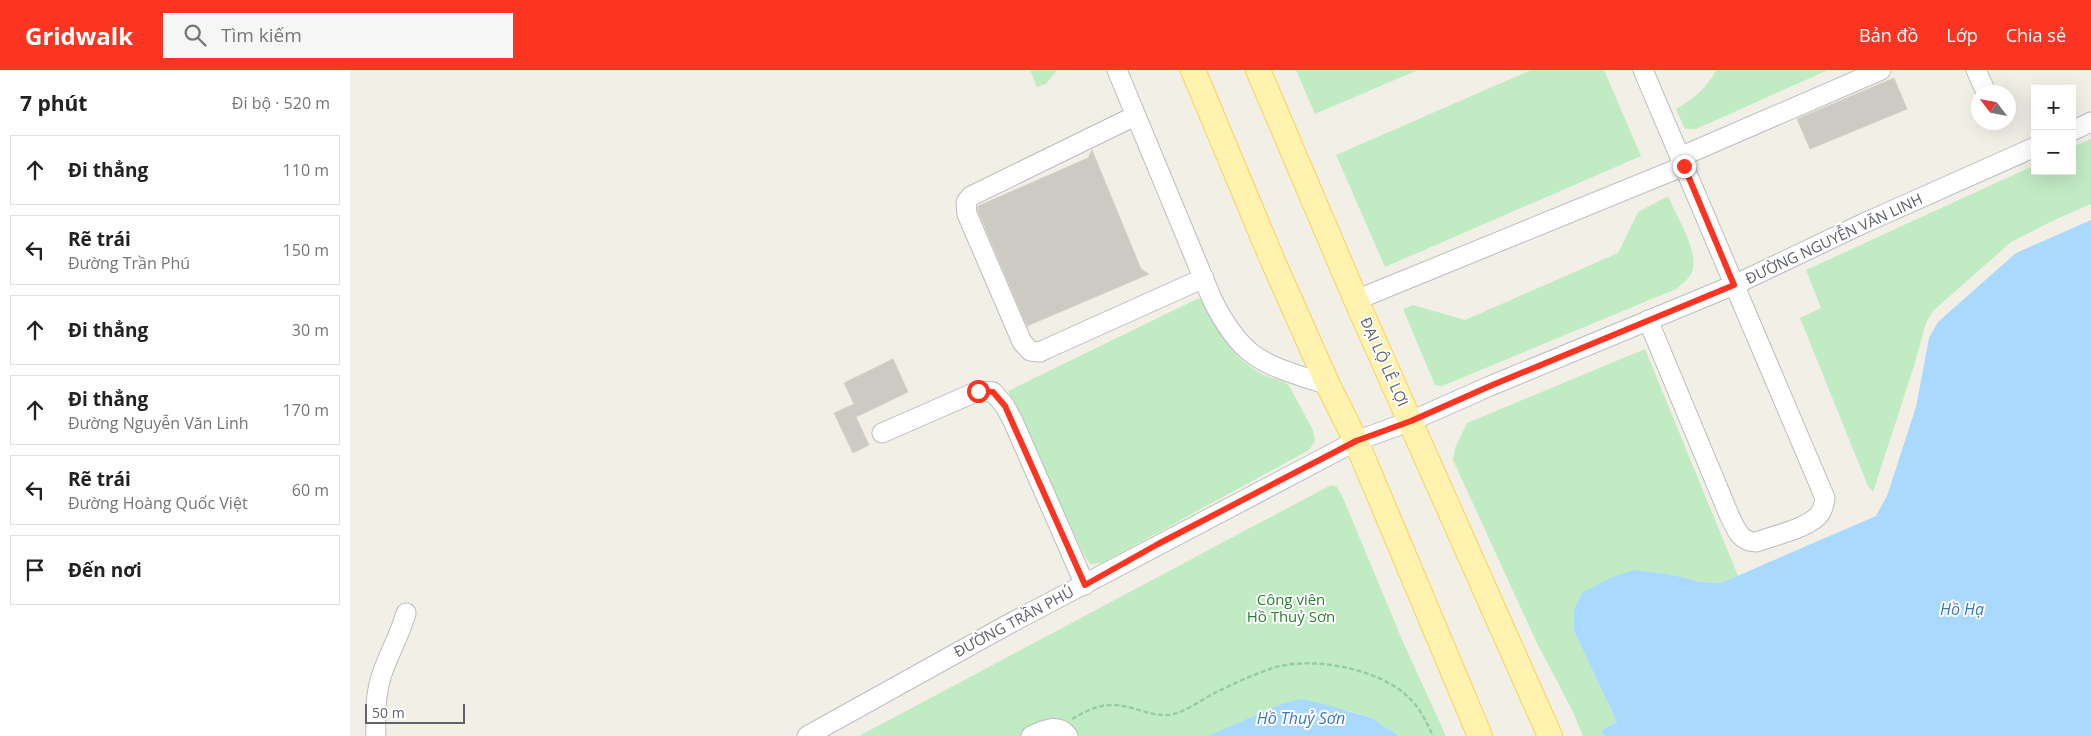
<!DOCTYPE html>
<html lang="vi">
<head>
<meta charset="utf-8">
<style>
	body { margin:0; font-family:"Open Sans",sans-serif; background:#f6f6f6; color:#222 }
	.controls { position:absolute; right:15px; top:15px; display:grid; overflow:hidden; border-radius:0px; box-shadow:0 5px 20px #0002 }
	.controls button { width:45px; height:45px; display:grid; place-items:center; padding:0; border:0; border-bottom:1px solid #e0e0e0; background:#fff; color:#222; font:25px sans-serif }
	.compass { position:absolute; left:1621px; top:15px; width:45px; height:45px; border-radius:50%; background:#fff; box-shadow:0 5px 20px #0002; rotate:302deg }
	.scale { position:absolute; left:15px; bottom:12px; width:100px; box-sizing:border-box; padding-left:5px; border:2px solid #5e6369; border-top:0; font-size:14px; line-height:18px; white-space:nowrap; color:#5e6369; -webkit-text-stroke:4px #fff; paint-order:stroke }
	.stop { position:absolute; width:15px; height:15px; margin:-11px; border:4px solid #fc3523; border-radius:50%; background:#fff }
	.stop.end { background:#fc3523; border-color:#fff; box-shadow:0 1px 5px #0008 }
	.list { margin:0; padding:0; list-style:none }
	h2 { display:flex; justify-content:space-between; align-items:center; height:65px; margin:0; padding:0 20px; font-size:21px }
	h2 small { font-size:16px; font-weight:400; color:#767676 }
	.list li { display:grid; grid-template-columns:32px 1fr auto; gap:15px; align-items:center; box-sizing:border-box; height:70px; margin:0 10px 10px; padding:0 10px; border:1px solid #e0e0e0; border-radius:0px }
	.list b { display:block; font-size:19px; white-space:nowrap }
	.list p { margin:0; font-size:16px; white-space:nowrap; color:#767676 }
	.list em { font-size:16px; font-style:normal; color:#767676 }
	.icon { flex:none; width:28px; height:28px; fill:none; stroke:currentColor; stroke-width:2; stroke-linecap:round; stroke-linejoin:round }
	.map { position:relative; flex:none; width:1741px; height:666px; overflow:hidden }
	header { display:flex; align-items:center; gap:30px; box-sizing:border-box; height:70px; padding:0 25px; background:#fc3523; color:#fff }
	header strong { font-size:24px }
	nav { display:flex; gap:28px; margin-inline-start:auto; font-size:18px }
	.search { width:350px; height:45px; background:#f6f6f6; display:flex; align-items:center; gap:12px; box-sizing:border-box; padding:0 18px; border-radius:0px; color:#767676; font-size:19px }
	main { display:flex }
	aside { flex:1; background:#fff }
	.map>svg:first-child { display:block }
</style>
</head>
<body>
<header>
<strong>Gridwalk</strong>
<div class="search"><svg class="icon" aria-label="search" viewBox="0 0 24 24"><circle cx="10" cy="10" r="6"/><path d="M15 15l6 6"/></svg>Tìm kiếm</div>
<nav><a>Bản đồ</a><a>Lớp</a><a>Chia sẻ</a></nav>
</header>
<main>
<aside>
<h2>7 phút<small>Đi bộ · 520 m</small></h2>
<ul class="list">
<li><svg class="icon" aria-label="ahead" viewBox="0 0 24 24"><path d="M12 20V5M6 11l6-6 6 6"/></svg><div><b>Đi thẳng</b></div><em>110 m</em></li>
<li><svg class="icon" aria-label="left" viewBox="0 0 24 24"><path d="M17 20v-9H6M10 6l-5 5 5 5"/></svg><div><b>Rẽ trái</b><p>Đường Trần Phú</p></div><em>150 m</em></li>
<li><svg class="icon" aria-label="ahead" viewBox="0 0 24 24"><path d="M12 20V5M6 11l6-6 6 6"/></svg><div><b>Đi thẳng</b></div><em>30 m</em></li>
<li><svg class="icon" aria-label="ahead" viewBox="0 0 24 24"><path d="M12 20V5M6 11l6-6 6 6"/></svg><div><b>Đi thẳng</b><p>Đường Nguyễn Văn Linh</p></div><em>170 m</em></li>
<li><svg class="icon" aria-label="left" viewBox="0 0 24 24"><path d="M17 20v-9H6M10 6l-5 5 5 5"/></svg><div><b>Rẽ trái</b><p>Đường Hoàng Quốc Việt</p></div><em>60 m</em></li>
<li><svg class="icon" aria-label="arrive" viewBox="0 0 24 24"><path d="M6 21V4h12l-3 4 3 4H6"/></svg><div><b>Đến nơi</b></div></li>
</ul>
</aside>
<div class="map">
<svg width="1741" height="666" viewBox="0 0 1741 666">
	<rect width="100%" height="100%" fill="#f2efe7"/>
	<g fill="#c1ebc2">
		<path d="M680 0H707L696 14 687 17Z"/>
		<path d="M946 0H1068L965 44Z"/>
		<path d="M1181 0H1254L1291 86 1035 197 986 85Z"/>
		<path d="M1366 0H1478L1346 59H1335L1326 39C1342 30 1358 17 1366 0Z"/>
		<path d="M1741 69V134L1700 152 1661 172 1583 241 1576 253 1564 296 1523 422 1518 416 1450 248 1471 238 1456 200 1685 95V101H1722V77Z"/>
		<path d="M1318 126C1326 145 1347 178 1343 198 1342 207 1333 213 1326 219L1092 316 1085 315 1053 239 1063 235 1115 250 1268 183 1288 142Z"/>
		<path d="M852 228C865 256 883 290 912 304 920 308 929 310 938 314L963 360 965 371 959 380 752 493 740 494 734 485 658 321 847 229Z"/>
		<path d="M1295 279 1388 506 1371 513 1350 512 1323 505 1285 500 1224 561 1267 652 1252 660 1254 666H1233L1222 640 1186 571 1103 390 1105 378 1117 353Z"/>
		<path d="M981 415 987 417 993 428 1053 572 1096 666H1049L1022 648 996 640 858 666H509Z"/>
	</g>
	<g fill="#aad9ff">
		<path d="M1741 150V666H1254L1251 660 1267 652 1224 561V540L1232 523 1262 507 1285 500 1323 505 1350 512 1371 513 1526 446 1537 426 1566 337 1579 268 1588 252 1666 183Z"/>
		<path d="M950 629 970 633 1022 648 1049 666H858L929 635Z"/>
	</g>
	<g fill="#cdcac4" stroke="#d7d2c4">
		<path d="M1544 8 1557 39 1460 79 1447 49Z"/>
		<path d="M742 80 791 199 799 204 677 256 628 141V136L738 88Z"/>
		<path d="M543 289 558 322 506 347 519 375 503 383 484 343 504 334 494 313Z"/>
	</g>
	<g fill="none" stroke-linecap="round" stroke-linejoin="round">
		<g stroke="#b9bdc1" stroke-width="21">
			<g id="minor">
				<path d="M767 0 862 229C893 292 915 294 978 315"/>
				<path d="M1293 0 1475 428C1474 434 1473 441 1468 446 1453 460 1425 465 1406 472 1390 472 1386 459 1380 447L1298 250"/>
				<path d="M1626 0 1636 22"/>
				<path d="M785 46 621 126 616 132 617 144 672 272 680 281 690 282 696 279 854 208"/>
				<path d="M1722 61 1741 52"/>
				<path d="M1330 87 1531 0"/>
				<path d="M1006 230 1334 96"/>
				<path d="M532 363 628 321 643 322 655 336 663 351 735 515"/>
				<path d="M26 666C25 645 25 624 32 604 39 583 50 565 56 543"/>
				<path d="M457 666 657 555 1006 371 1061 351 1140 316 1384 215 1512 154 1685 77"/>
				<path d="M681 666C693 661 708 652 718 666"/>
			</g>
		</g>
		<g stroke="#ffd053" stroke-width="26">
			<g id="major">
				<path d="M843 0 922 189 978 315 1006 371 1130 666"/>
				<path d="M908 0 1006 230 1200 666"/>
			</g>
		</g>
		<path stroke="#98cba7" stroke-width="2.5" stroke-dasharray="5 2.5" stroke-linecap="butt" d="M722 649C734 642 747 635 761 635 782 634 802 649 824 644 836 641 850 631 861 625 880 615 900 606 920 599 957 585 1027 598 1056 625 1069 636 1076 651 1083 666"/>
		<use href="#minor" stroke="#fff" stroke-width="19"/>
		<use href="#major" stroke="#fff3af" stroke-width="24"/>
	</g>
	<g fill="none" stroke-linecap="round" stroke-linejoin="round">
		<path stroke="#fc3523" stroke-width="6" d="M628 321 643 322 655 336 735 515 808 474 1006 371 1061 351 1140 316 1384 215 1334 96"/>
	</g>
	<g text-anchor="middle" stroke-width="4" stroke-linejoin="round" paint-order="stroke">
		<g font-size="15" fill="#5e6369" stroke="#fff">
			<text transform="translate(1484 169) rotate(-25)" y="5">ĐƯỜNG NGUYỄN VĂN LINH</text>
			<text transform="translate(1034 292) rotate(66)" y="5">ĐẠI LỘ LÊ LỢI</text>
			<text transform="translate(664 552) rotate(-28)" y="5">ĐƯỜNG TRẦN PHÚ</text>
		</g>
		<g font-size="15" fill="#2a8230" stroke="#fff">
			<text x="941" y="535">Công viên<tspan x="941" dy="17">Hồ Thuỷ Sơn</tspan></text>
		</g>
		<g font-size="16" font-style="italic" fill="#3978be" stroke="#fff">
			<text x="1612" y="545">Hồ Hạ</text>
			<text x="951" y="654">Hồ Thuỷ Sơn</text>
		</g>
	</g>
</svg>
<div class="controls">
<button>+</button>
<button>−</button>
</div>
<svg class="compass" viewBox="-18 -18 36 36"><path d="M0-13l5 13h-10z" fill="#e53935"/><path d="M0 13l5-13h-10z" fill="#767676"/></svg>
<div class="scale">50 m</div>
<div class="stop" style="left:628px;top:321px"></div>
<div class="stop end" style="left:1334px;top:96px"></div>
</div>
</main>
</body>
</html>
